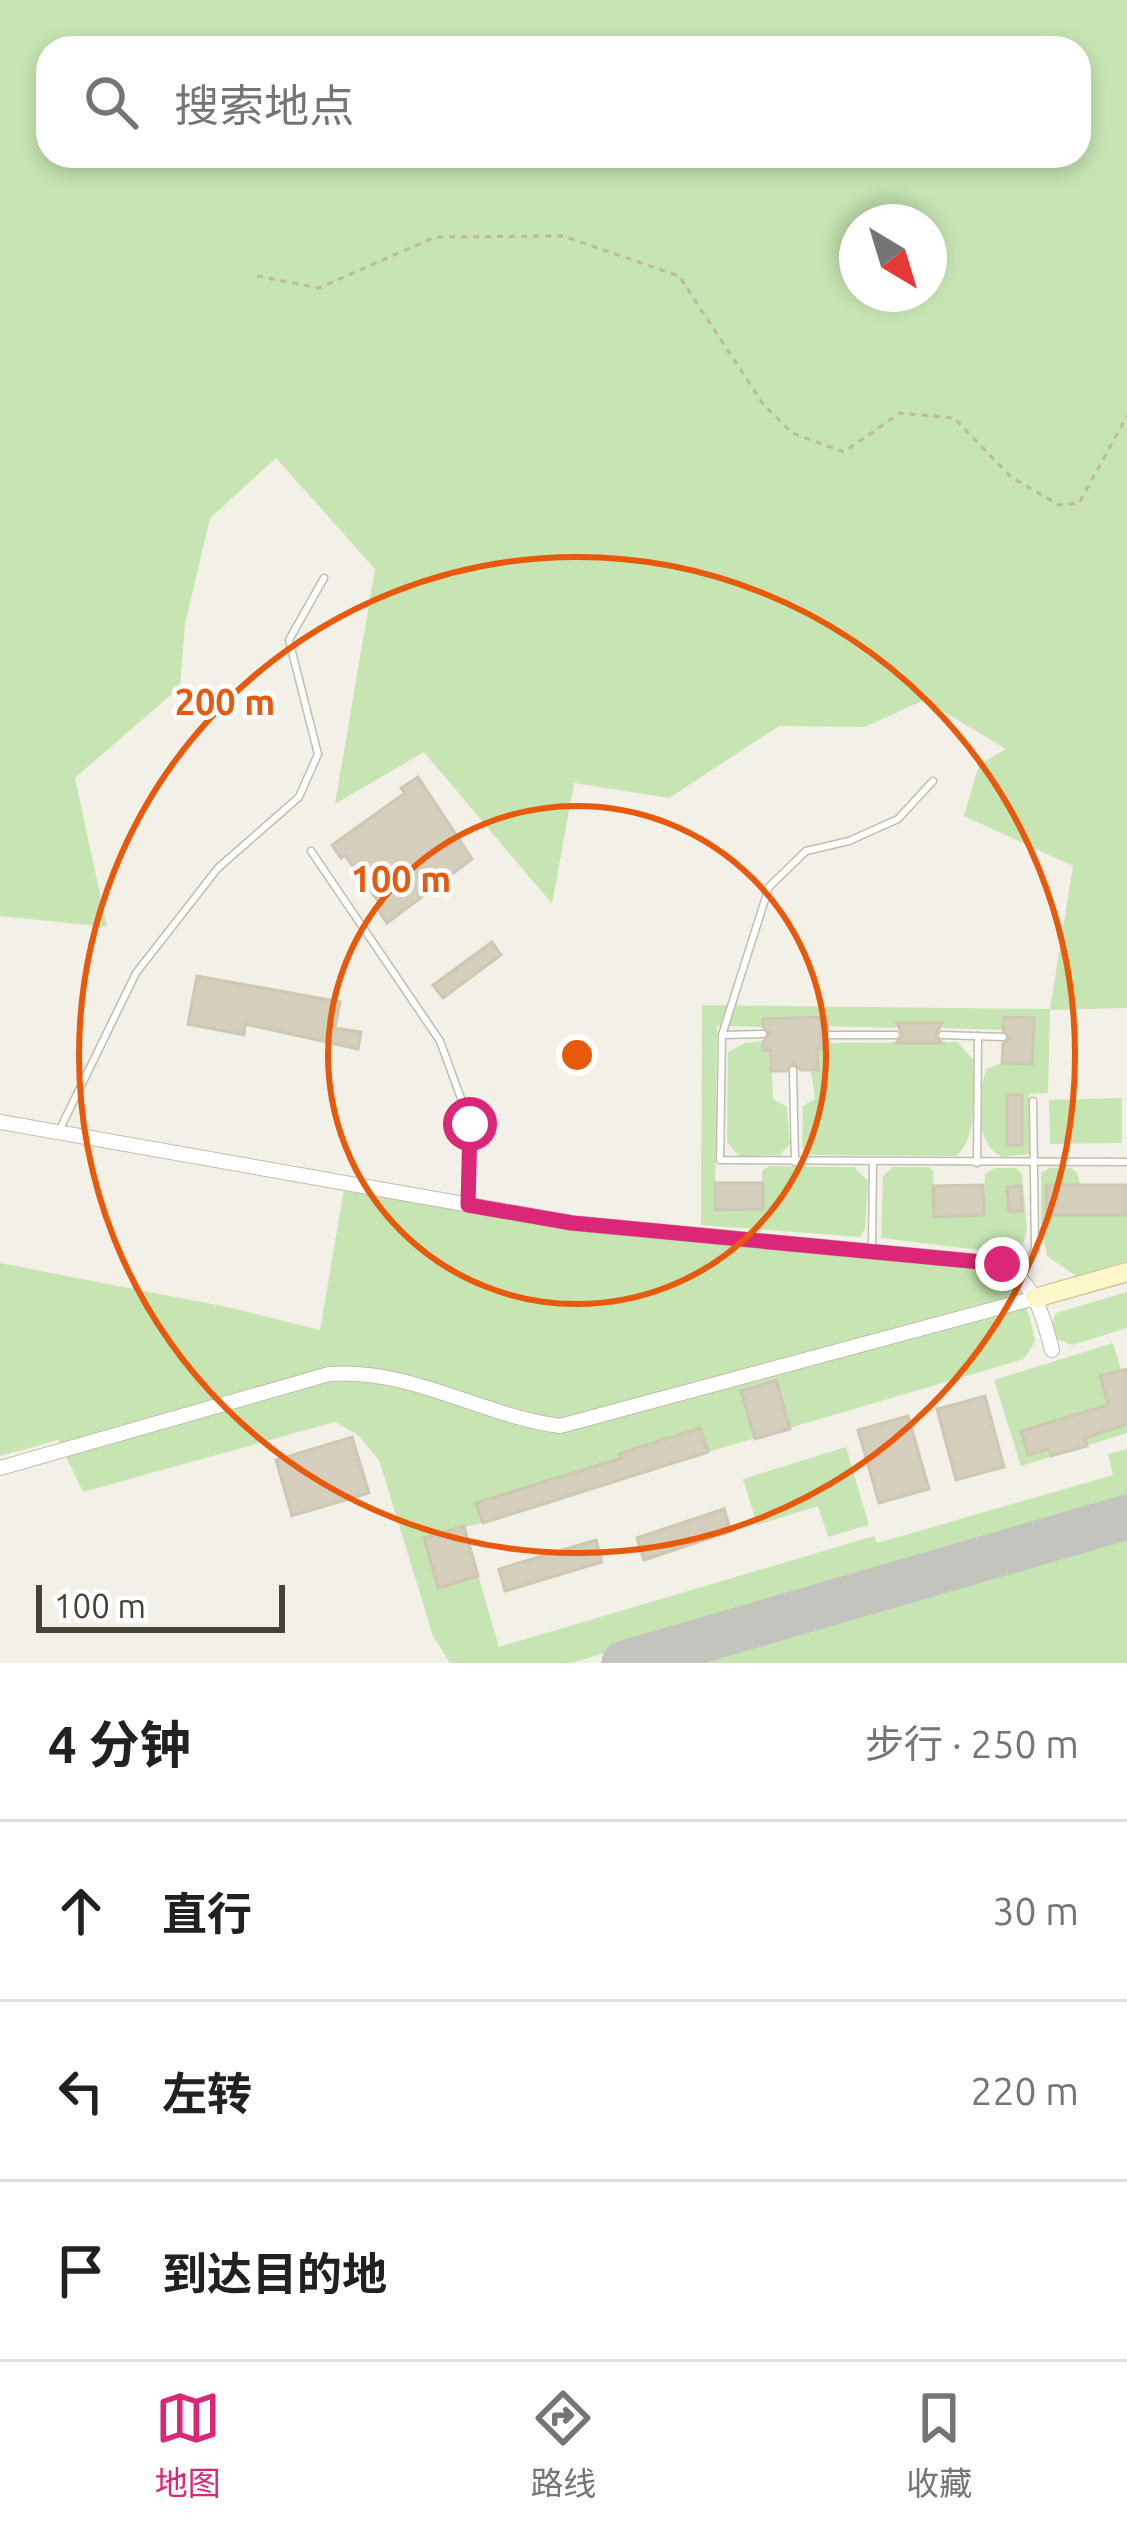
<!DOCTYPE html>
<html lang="zh">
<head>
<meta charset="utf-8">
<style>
	body { margin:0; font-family:Ubuntu,"Noto Sans SC",sans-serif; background:#f6f6f6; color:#202124 }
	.compass { position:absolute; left:839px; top:204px; width:108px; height:108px; border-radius:50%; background:#fff; box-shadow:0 6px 18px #0003; rotate:142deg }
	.scale { position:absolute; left:36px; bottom:30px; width:249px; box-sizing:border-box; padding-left:12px; border:6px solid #454237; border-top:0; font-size:33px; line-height:42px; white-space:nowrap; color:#454237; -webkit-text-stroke:9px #fff; paint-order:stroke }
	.stop { position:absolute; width:36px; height:36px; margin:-27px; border:9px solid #db2777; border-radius:50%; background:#fff }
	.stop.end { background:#db2777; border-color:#fff; box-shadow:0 3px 12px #0008 }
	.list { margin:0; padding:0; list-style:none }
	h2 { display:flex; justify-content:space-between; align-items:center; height:156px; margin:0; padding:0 48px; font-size:51px }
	h2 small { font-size:39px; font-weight:400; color:#757577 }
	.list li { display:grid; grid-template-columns:78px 1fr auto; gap:36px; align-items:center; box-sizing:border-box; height:180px; padding:0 48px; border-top:3px solid #e0e0e0 }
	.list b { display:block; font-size:45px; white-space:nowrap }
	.list em { font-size:39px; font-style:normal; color:#757577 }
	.icon { flex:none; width:66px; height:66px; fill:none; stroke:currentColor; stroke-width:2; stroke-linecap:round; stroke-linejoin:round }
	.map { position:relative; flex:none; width:1127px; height:1663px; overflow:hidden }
	.search { position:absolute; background:#fff; box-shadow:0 6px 18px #0003; left:36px; right:36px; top:36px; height:132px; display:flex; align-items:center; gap:30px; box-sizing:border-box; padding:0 42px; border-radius:36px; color:#757577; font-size:45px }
	.sheet { height:696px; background:#fff }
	nav { display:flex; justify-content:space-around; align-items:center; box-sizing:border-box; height:168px; border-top:3px solid #e0e0e0; background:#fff; font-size:33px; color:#757577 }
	nav a { display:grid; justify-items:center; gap:6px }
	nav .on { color:#db2777 }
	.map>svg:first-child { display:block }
</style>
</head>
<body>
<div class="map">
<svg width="1127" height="1663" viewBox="0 0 1127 1663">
	<rect width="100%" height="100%" fill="#f3f1e7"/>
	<g fill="#c6e5b2" fill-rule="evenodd">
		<path d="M0 0H1127V1008L1050 1010 1048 1093 1029 1094 1030 1154 1002 1157C973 1143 978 1095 986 1069L1002 1063H1032L1004 1017 1003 1030 942 1028 941 1023H897L896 1028 827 1026 826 1017 763 1019V1027L717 1026 715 1209H763L762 1171 769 1166 854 1167 868 1181 865 1229 860 1237 701 1225 702 1005 1050 1009 1073 866 964 816 979 765 1006 749 924 700 865 727 779 726 669 798 574 783 552 904 424 752 335 804 375 569 276 458 210 518 185 624 180 687 75 778 107 927 0 916ZM48 48H1079V156H48ZM857 222H929V294H857Z"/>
		<path d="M763 1041 764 1050H771L773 1099 787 1107 790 1144 780 1155 739 1156 727 1142 728 1052 745 1043Z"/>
		<path d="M958 1042 973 1060C972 1089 980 1137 956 1156L814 1155 802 1148 803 1106 815 1099 811 1070 817 1069V1049L827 1048 828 1043Z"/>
		<path d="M1122 1098V1143L1050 1144 1049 1100Z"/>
		<path d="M893 1167H929L933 1171 935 1217 984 1215 985 1174 995 1168H1016L1022 1174 1027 1229 1020 1255 881 1238 883 1176Z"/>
		<path d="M1050 1168H1071L1078 1174 1080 1185H1047V1215H1127V1261L1076 1276 1047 1256 1041 1221V1173Z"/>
		<path d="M345 1183 572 1223 1002 1264C1020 1287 1030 1313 1035 1341L1024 1359 708 1452 699 1428 620 1453 627 1478 612 1482 606 1464 477 1504 483 1523 464 1527 499 1647 874 1536 877 1543 1113 1475 1108 1454 1127 1449V1502L571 1663H450L433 1636 379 1460 358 1435 335 1422 83 1492 58 1440 0 1456V1263L232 1308 320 1330Z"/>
		<path d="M1127 1292V1328L1072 1345 1057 1339 1052 1323 1056 1313Z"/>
		<path d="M1113 1343 1127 1390V1433L1021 1466 994 1380Z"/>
		<path d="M846 1447 869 1525 828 1537 818 1506 757 1525 743 1479Z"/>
		<path d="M1127 1539V1663H699Z"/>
	</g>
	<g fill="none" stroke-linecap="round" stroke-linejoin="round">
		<path stroke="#c4c4be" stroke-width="45" d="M624 1663 1127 1517"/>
	</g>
	<g fill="#d4cebd" stroke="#cec7b1" stroke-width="3">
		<path d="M418 777 472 859 387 923 377 908 381 905 345 855 341 858 332 845 405 793 401 788Z"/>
		<path d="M492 942 501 955 443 998 433 985Z"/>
		<path d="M197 976 340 1002 335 1028 361 1032 358 1049 245 1024 244 1035 188 1024Z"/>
		<path d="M827 1017 828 1028 821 1036 828 1042V1048L817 1049 818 1070H801L794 1063 786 1071H771V1050L763 1051V1042L770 1033 763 1027V1019Z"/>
		<path d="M1004 1017 1034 1018 1032 1064 1002 1063 1003 1044 1010 1038 1003 1030Z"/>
		<path d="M897 1023H942L935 1036 942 1043H896L903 1036Z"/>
		<rect x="1007" y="1095" width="15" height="50"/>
		<path d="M715 1183H763V1209L715 1210Z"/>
		<path d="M983 1185 984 1215 934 1217 933 1186Z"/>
		<rect x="1046" y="1185" width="81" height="30"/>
		<path d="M1021 1186 1022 1211 1009 1212 1007 1187Z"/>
		<path d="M1127 1369V1424L1085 1438 1087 1446 1051 1456 1049 1449 1028 1455 1021 1431 1108 1405 1100 1376Z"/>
		<path d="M776 1380 790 1429 755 1439 741 1391Z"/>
		<path d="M985 1396 1004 1467 956 1480 937 1409Z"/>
		<path d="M908 1416 929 1489 879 1503 858 1430Z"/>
		<path d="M700 1428 708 1452 483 1523 476 1503 621 1458 619 1454Z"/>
		<path d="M352 1437 369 1493 292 1516 276 1460Z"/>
		<path d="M724 1509 731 1531 644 1560 637 1538Z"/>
		<path d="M464 1526 478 1576 438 1588 424 1538Z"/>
		<path d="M596 1540 602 1562 505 1591 499 1569Z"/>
	</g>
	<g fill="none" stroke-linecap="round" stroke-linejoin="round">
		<g stroke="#c0bdad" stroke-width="9">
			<g id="lane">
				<path d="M311 851 440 1041 470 1123 468 1201"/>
				<path d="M763 1034 722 1035 720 1160 1127 1162"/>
				<path d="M722 1035 769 887 806 851 849 841 898 819 933 781"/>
				<path d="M828 1035H896"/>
				<path d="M942 1035 1003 1037"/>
				<path d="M793 1070 795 1162"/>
				<path d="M60 1129 136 973 218 868 299 797 318 754 289 640 324 578"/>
				<path d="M977 1163 978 1036"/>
				<path d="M872 1250 873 1163"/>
				<path d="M1022 1276 1035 1249 1033 1101"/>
			</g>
		</g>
		<g stroke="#c0bdad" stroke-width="16">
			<g id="street">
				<path d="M0 1122 572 1223 1002 1264C1035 1284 1043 1315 1052 1350"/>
				<path d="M0 1468 329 1374C412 1368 479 1415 560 1426L1035 1298"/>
			</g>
		</g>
		<g stroke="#d0ca99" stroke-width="21">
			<path id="secondary" d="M1035 1298 1127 1272"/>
		</g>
		<path stroke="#beb89c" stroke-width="3" stroke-dasharray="6 6" stroke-linecap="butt" d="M257 276 319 288 435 237 563 236 679 276 763 404 792 433 844 452 900 413 954 418 1011 477 1059 505 1079 503 1127 416"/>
		<use href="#lane" stroke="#fff" stroke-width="6"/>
		<use href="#street" stroke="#fff" stroke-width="14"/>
		<use href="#secondary" stroke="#fbf7c8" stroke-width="18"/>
	</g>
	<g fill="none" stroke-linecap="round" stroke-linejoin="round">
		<path stroke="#db2777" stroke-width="15" d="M470 1124 468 1205 572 1223 1002 1264"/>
	</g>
	<g fill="none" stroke="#e8590c" stroke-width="6">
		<circle cx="577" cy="1055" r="249"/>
		<circle cx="577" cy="1055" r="498"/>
	</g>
	<circle cx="577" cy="1055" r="18" fill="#e8590c" stroke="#fff" stroke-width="6"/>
	<g font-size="36" text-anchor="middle" font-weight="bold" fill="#e8590c" stroke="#fff" stroke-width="9" stroke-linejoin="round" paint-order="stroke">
		<text x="225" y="715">200 m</text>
		<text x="401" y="892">100 m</text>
	</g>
</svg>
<svg class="compass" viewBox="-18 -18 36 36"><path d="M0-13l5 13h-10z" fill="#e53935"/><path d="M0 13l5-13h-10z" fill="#757577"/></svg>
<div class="scale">100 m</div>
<div class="stop" style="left:470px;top:1124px"></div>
<div class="stop end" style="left:1002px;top:1264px"></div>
<div class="search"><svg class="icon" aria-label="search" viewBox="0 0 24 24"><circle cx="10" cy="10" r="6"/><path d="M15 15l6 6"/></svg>搜索地点</div>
</div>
<section class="sheet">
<h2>4 分钟<small>步行 · 250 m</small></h2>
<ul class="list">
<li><svg class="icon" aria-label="ahead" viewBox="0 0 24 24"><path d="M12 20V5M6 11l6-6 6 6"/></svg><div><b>直行</b></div><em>30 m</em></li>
<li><svg class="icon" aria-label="left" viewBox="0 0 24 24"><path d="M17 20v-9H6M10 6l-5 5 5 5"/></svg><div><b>左转</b></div><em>220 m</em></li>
<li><svg class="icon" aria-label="arrive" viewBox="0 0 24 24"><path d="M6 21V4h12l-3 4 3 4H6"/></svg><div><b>到达目的地</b></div></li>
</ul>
</section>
<nav>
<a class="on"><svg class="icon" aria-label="map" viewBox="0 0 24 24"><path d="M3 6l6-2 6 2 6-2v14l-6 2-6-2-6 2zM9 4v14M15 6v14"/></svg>地图</a>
<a><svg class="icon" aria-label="directions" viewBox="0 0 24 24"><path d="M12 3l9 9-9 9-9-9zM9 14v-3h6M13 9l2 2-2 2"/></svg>路线</a>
<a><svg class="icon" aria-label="saved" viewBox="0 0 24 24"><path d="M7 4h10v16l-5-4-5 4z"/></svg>收藏</a>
</nav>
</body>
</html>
